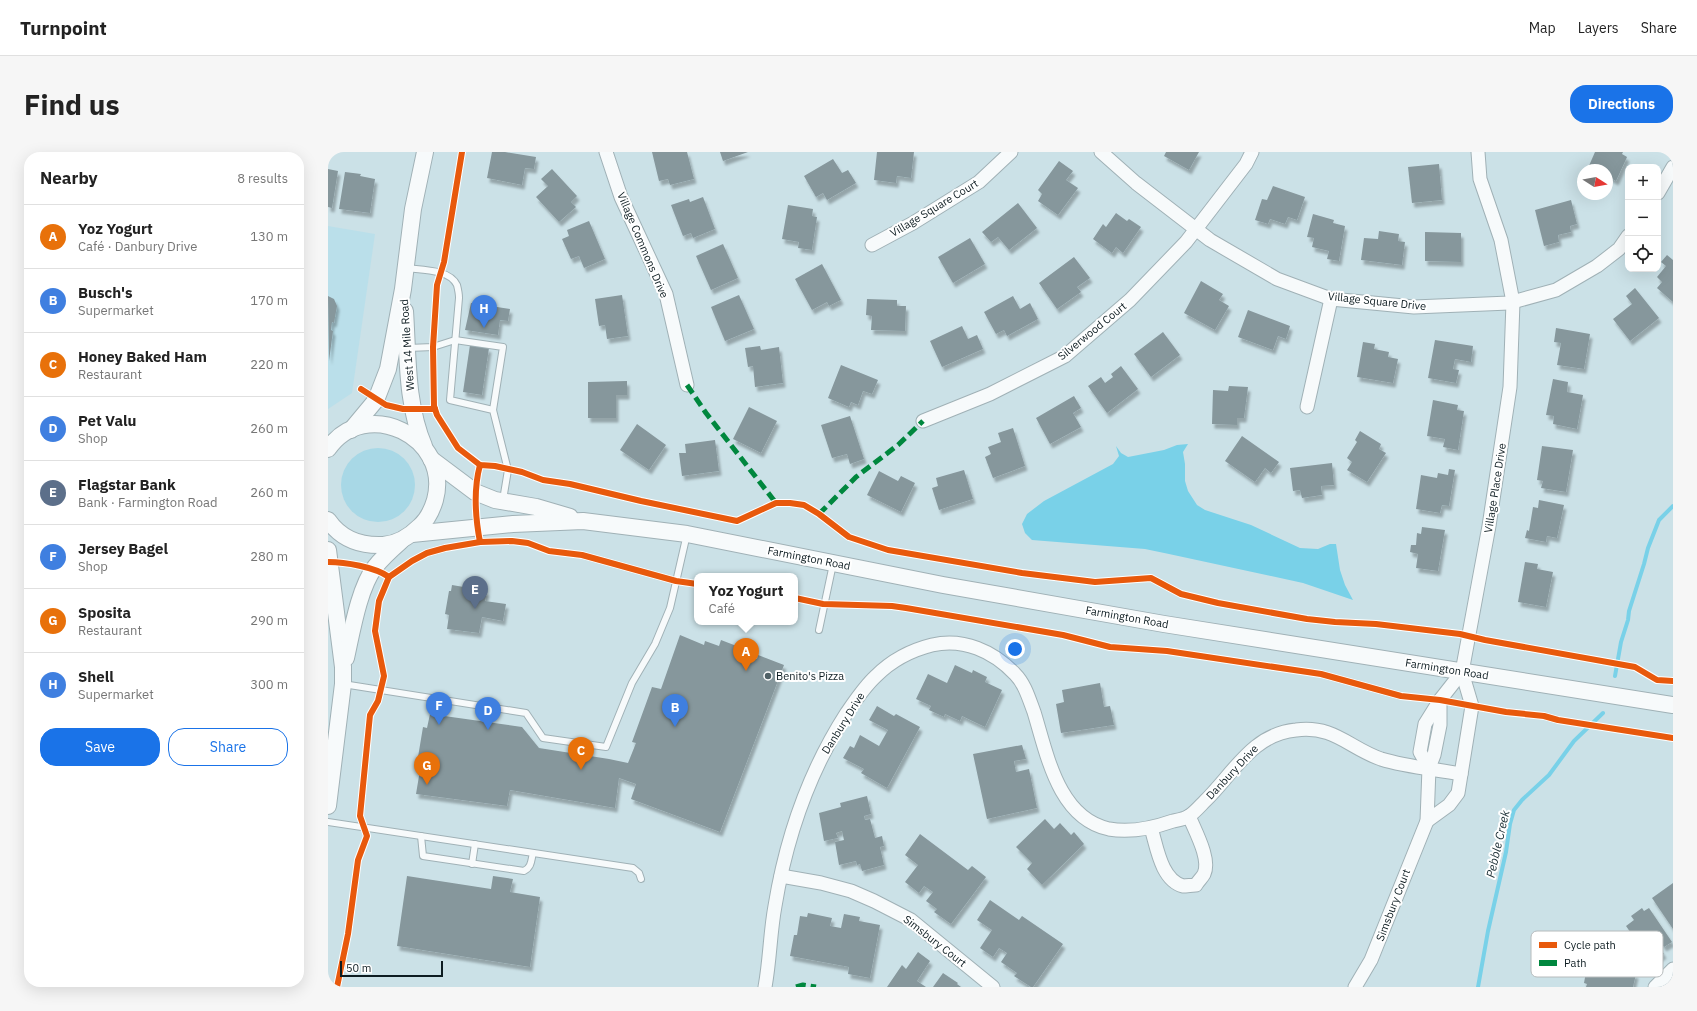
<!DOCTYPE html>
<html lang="en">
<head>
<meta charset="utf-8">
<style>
	body { margin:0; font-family:"IBM Plex Sans",sans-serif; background:#f6f6f6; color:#222 }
	.controls { position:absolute; right:12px; top:12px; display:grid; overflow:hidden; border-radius:8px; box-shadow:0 4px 16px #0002 }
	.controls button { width:36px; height:36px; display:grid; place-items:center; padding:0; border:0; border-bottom:1px solid #e0e0e0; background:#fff; color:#222; font:20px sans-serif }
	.compass { position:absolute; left:1249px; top:12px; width:36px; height:36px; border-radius:50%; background:#fff; box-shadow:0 4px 16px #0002; rotate:101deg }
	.scale { position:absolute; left:12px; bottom:10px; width:103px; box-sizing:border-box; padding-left:4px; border:2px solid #0d1c21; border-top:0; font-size:11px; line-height:14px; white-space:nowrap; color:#0d1c21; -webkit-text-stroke:3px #fff; paint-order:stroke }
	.you { position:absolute; left:687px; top:497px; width:14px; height:14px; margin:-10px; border:3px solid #fff; border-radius:50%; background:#1a73e8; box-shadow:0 0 0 6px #1a73e833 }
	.badge { display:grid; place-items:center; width:26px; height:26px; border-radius:50%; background:#1a73e8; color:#fff; font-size:13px; font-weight:700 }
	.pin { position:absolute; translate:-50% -33px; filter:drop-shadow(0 1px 2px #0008) }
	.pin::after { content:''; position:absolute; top:21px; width:14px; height:12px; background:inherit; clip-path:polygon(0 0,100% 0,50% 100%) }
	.popup { position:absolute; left:366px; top:421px; width:104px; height:52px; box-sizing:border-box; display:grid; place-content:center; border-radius:8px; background:#fff; filter:drop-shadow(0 1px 3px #0005); font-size:13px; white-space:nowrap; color:#767676 }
	.popup b { font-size:15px; color:#222 }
	.popup::after { content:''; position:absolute; left:50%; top:100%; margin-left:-8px; border:8px solid transparent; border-top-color:#fff }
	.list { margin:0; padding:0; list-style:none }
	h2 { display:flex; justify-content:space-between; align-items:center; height:52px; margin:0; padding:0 16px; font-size:17px }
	h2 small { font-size:13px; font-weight:400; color:#767676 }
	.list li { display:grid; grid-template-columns:26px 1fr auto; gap:12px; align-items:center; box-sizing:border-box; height:64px; padding:0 16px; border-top:1px solid #e0e0e0 }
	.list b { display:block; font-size:15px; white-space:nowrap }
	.list p { margin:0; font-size:13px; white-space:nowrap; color:#767676 }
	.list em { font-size:13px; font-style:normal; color:#767676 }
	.actions { display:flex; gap:8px; padding:12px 16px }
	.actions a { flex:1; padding:9px 0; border:1px solid #1a73e8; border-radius:16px; text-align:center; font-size:14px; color:#1a73e8 }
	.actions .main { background:#1a73e8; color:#fff }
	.icon { flex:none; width:22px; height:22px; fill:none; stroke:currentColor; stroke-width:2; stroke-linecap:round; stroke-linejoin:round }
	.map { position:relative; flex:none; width:1345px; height:835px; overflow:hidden; border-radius:16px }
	header { display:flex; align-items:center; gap:24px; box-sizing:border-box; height:56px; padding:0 20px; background:#fff; border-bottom:1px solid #e0e0e0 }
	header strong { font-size:19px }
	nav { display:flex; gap:22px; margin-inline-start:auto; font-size:14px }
	.intro { display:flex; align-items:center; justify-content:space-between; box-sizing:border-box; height:96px; padding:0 24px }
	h1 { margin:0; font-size:28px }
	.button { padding:10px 18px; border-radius:16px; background:#1a73e8; color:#fff; font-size:14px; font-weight:700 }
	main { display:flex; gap:24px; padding:0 24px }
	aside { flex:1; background:#fff; border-radius:16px; box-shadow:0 4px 16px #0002 }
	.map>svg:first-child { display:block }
</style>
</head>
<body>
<header>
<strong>Turnpoint</strong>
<nav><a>Map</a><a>Layers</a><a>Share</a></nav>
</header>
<div class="intro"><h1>Find us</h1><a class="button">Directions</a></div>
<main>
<aside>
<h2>Nearby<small>8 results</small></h2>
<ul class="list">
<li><span class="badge" style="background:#e8710a">A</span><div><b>Yoz Yogurt</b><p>Café · Danbury Drive</p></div><em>130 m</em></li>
<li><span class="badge" style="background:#3f7fe0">B</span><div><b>Busch's</b><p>Supermarket</p></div><em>170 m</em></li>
<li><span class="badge" style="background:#e8710a">C</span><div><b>Honey Baked Ham</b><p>Restaurant</p></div><em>220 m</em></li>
<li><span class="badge" style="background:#3f7fe0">D</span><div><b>Pet Valu</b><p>Shop</p></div><em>260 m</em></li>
<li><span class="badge" style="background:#5c6f8a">E</span><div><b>Flagstar Bank</b><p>Bank · Farmington Road</p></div><em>260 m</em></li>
<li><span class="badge" style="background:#3f7fe0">F</span><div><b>Jersey Bagel</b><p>Shop</p></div><em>280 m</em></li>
<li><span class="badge" style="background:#e8710a">G</span><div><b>Sposita</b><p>Restaurant</p></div><em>290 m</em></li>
<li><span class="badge" style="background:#3f7fe0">H</span><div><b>Shell</b><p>Supermarket</p></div><em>300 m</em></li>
</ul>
<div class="actions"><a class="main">Save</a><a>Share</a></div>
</aside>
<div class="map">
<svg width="1345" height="835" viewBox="0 0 1345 835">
	<defs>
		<filter id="shadow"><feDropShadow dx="2.5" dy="4.5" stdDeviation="1" flood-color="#0004"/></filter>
	</defs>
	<rect width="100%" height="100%" fill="#cbe1e7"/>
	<path fill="#badfea" d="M0 74 47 82 24 241 0 257Z"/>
	<circle fill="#a8d8e6" cx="50" cy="333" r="37"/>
	<path fill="#79d1e8" d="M860 292 855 300 857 312V329L860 339 869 353 877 358 923 373 972 396 990 397 1002 392H1008L1012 418 1017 433 1025 448 975 431 841 402 817 397 704 388 697 381 694 372 699 362 716 349 785 312 791 304 788 294 793 301 800 305 836 298 849 293Z"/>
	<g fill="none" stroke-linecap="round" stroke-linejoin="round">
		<g stroke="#79d1e8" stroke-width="4">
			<path d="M1287 524 1293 490 1300 468 1301 459 1316 412 1320 396 1331 368 1345 354"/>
			<path d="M1150 835 1160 779 1178 700 1182 672 1186 658 1194 648 1221 623 1246 589 1275 561"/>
		</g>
	</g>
	<g fill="#86979c" filter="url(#shadow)">
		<path d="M164 0H177L208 5 206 17 197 16 194 33 159 26Z"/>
		<path d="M324 0H359L366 27 342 33 340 27 331 29Z"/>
		<path d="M392 0H420L395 9Z"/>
		<path d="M549 0H586L583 26 569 24 568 31 546 28Z"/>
		<path d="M838 0H871L861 18 836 4Z"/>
		<path d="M1267 0H1295L1294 2 1299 5 1288 29 1279 24V18H1265L1260 16Z"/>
		<path d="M505 7 514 21 520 18 528 31 499 48 495 41 488 45 476 24Z"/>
		<path d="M731 9 745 19 738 28 750 36 730 63 710 49 714 42 710 38Z"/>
		<path d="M1111 12 1114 48 1084 51 1080 15Z"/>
		<path d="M0 17 10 19 4 56 0 55Z"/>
		<path d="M224 17 249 44 243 50 248 55 231 70 208 45 220 34 213 27Z"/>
		<path d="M17 20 33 22 32 24 47 27 42 61 11 57Z"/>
		<path d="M945 34 977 45 969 68 960 65 957 72 942 67 940 72 927 68 934 47 939 48Z"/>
		<path d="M375 45 387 77 365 86 363 81 355 84 343 53 361 47 362 50Z"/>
		<path d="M1243 48 1249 72 1242 74 1243 80 1230 83 1231 90 1216 94 1207 58Z"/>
		<path d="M690 51 709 76 681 98 670 85 663 90 654 80Z"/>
		<path d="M460 53 485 57 484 64 489 65 484 98 470 96 471 90 454 87Z"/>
		<path d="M788 61 799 69 801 67 813 75 795 101 788 95 784 101 765 87 775 72 778 75Z"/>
		<path d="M985 62 1006 68 1005 71 1017 74 1011 109 999 107 1001 99 984 95 986 86 979 85Z"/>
		<path d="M261 69 277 107 256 116 251 104 243 107 234 87 241 84 239 78Z"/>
		<path d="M1051 79 1071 82 1070 89 1077 90 1074 113 1033 108 1036 86 1050 87Z"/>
		<path d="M1097 80 1133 81V110L1097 109Z"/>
		<path d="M642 86 657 112 625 131 610 105Z"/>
		<path d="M395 92 410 126 383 138 368 104Z"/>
		<path d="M1339 103 1345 108V150L1329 136 1334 130 1329 125 1338 114 1333 110Z"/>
		<path d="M746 105 762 126 749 135 753 140 729 157 711 131Z"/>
		<path d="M494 112 513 148 501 154 499 150 484 158 467 127Z"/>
		<path d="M873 129 895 142 891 148 901 154 887 178 856 161Z"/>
		<path d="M1307 136 1331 166 1302 189 1285 167 1304 152 1298 144Z"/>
		<path d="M294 143 300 184 279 187 277 173 271 174 267 147Z"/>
		<path d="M411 143 426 177 397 189 383 155Z"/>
		<path d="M0 144 6 147 9 154 6 171 4 170 3 178 5 179 1 209Z"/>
		<path d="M685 144 692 157 702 151 710 167 679 184 676 178 668 182 656 160Z"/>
		<path d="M539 147 569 148V154H578L577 179 543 178 544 164 538 163Z"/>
		<path d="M143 151 182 157 180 169 172 168 170 183 137 178Z"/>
		<path d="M920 158 962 174 958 187 950 184 945 198 910 185Z"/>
		<path d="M634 174 640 187 649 183 655 197 614 215 602 189Z"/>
		<path d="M1228 176 1262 182 1256 217 1229 213 1233 191 1226 190Z"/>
		<path d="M835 180 852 203 823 225 806 202Z"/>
		<path d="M1107 188 1145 194 1143 210 1127 207 1125 217 1131 218 1128 231 1100 226Z"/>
		<path d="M1035 190 1047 192 1046 197 1061 200 1060 205 1070 207 1065 231 1029 225Z"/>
		<path d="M142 193 161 196 154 243 135 240Z"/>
		<path d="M432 194 433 198 451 195 455 231 427 235 425 214 420 215 417 196Z"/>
		<path d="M513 213 550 228 544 242 535 239 530 253 523 250 521 255 500 246Z"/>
		<path d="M793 214 810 237 779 261 760 234 773 225 777 231 785 225 783 222Z"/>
		<path d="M1225 227 1240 230 1239 240 1255 243 1249 277 1225 272 1226 264 1218 263Z"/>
		<path d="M299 229V243H288V266H260V230Z"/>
		<path d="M901 234 920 235 916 266H909V273L884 272 885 238 900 239Z"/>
		<path d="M746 244 753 256 745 261 753 275 722 292 708 266Z"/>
		<path d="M1105 248 1130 253 1129 258 1136 259 1130 298 1115 295 1117 287 1099 284Z"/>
		<path d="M421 255 449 269 433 301 405 287Z"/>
		<path d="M522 264 536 307 522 312 519 302 504 306 493 273Z"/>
		<path d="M309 272 338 293 321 318 292 298Z"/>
		<path d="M685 276 697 314 665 326 657 305 663 302 660 295 673 290 670 281Z"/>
		<path d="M1032 279 1053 292 1051 297 1058 301 1039 330 1019 318 1024 310 1019 306 1029 290 1027 288Z"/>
		<path d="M914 284 951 310 943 321 937 316 927 330 897 309Z"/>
		<path d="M387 288 391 319 354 324 351 301H358L357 292Z"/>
		<path d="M1214 294 1245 298 1238 340 1213 336 1215 329 1209 328Z"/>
		<path d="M1004 311 1006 333 993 334 994 343 974 346 972 338 965 339 962 316Z"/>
		<path d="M1121 317 1127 318 1121 354 1114 353 1112 361 1088 357 1093 323 1109 326 1110 321 1120 323Z"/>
		<path d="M636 318 645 347 611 358 604 336 610 334 608 326Z"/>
		<path d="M551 319 570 329 573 324 587 331 573 360 539 343Z"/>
		<path d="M1211 348 1236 353 1229 386 1219 384 1218 390 1197 386 1199 378 1201 379 1205 355 1210 356Z"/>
		<path d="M1094 375 1117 378 1110 419 1088 416 1090 402 1082 400 1083 393H1088L1089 381 1093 382Z"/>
		<path d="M1197 410 1210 412 1209 417 1225 420 1218 455 1190 450Z"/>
		<path d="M124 433 159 439 157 449 178 452 175 469 154 465 151 481 119 477 121 463 117 462 121 439H123Z"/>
		<path d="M352 483 376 493 377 489 391 494 393 488 419 498 416 503 429 507 430 503 456 513 392 680 303 647 308 632 291 626 287 656 182 638 179 654 88 642 93 612 89 611 95 575 99 576 102 562 194 575 211 596 281 607 300 611 308 591 304 590 324 535 333 537Z"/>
		<path d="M627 513 644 521 645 518 659 525 657 530 674 538 657 575 634 564 632 569 617 562 616 565 601 558 603 554 588 547 600 522 619 531Z"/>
		<path d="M772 531 776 555 782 554 786 573 733 581 728 552 736 550 734 538Z"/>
		<path d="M549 554 566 564 568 562 592 575 559 636 533 621 536 617 515 606 522 594 526 596 532 583 551 594 560 578 541 568Z"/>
		<path d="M694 593 698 607 686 609 688 620 701 617 709 656 659 667 645 602Z"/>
		<path d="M539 644 543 662 536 664 537 668 542 667 547 686 554 684 556 694 552 695 556 713 534 719 532 712 529 713 528 709 511 713 507 690 516 688 514 679 508 681 510 686 496 689 491 661 513 655 512 651Z"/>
		<path d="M717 667 726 677 732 671 743 683 746 680 756 692 714 733 699 717 704 711 688 695Z"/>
		<path d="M592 682 640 718 644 714 658 725 623 772 606 760 609 757 598 749 605 740 596 734 591 741 577 730 590 713 577 703Z"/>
		<path d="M79 724 163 737 165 724 185 727 182 740 212 745 202 815 69 794Z"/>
		<path d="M1345 731V777L1324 746Z"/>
		<path d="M662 748 691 768 694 764 735 792 705 835H703L686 824 689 821 673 810 679 801 671 796 665 805 652 796 664 778 649 768Z"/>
		<path d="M1314 756 1316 759 1321 756 1344 790 1336 795 1329 786 1327 788 1336 802 1324 811 1298 774 1306 768 1303 764Z"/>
		<path d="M480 761 504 766 502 774 513 776 516 762 532 765 531 769 552 773 542 826 520 822 521 815 462 804 466 783H469L472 764 479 765Z"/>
		<path d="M590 800 602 809 589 829 598 835H559L574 813 578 817Z"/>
		<path d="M1264 812 1308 822 1305 835H1258L1259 832 1256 831 1258 820 1262 821Z"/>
		<path d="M615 821 630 831 629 832 633 835H605Z"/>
	</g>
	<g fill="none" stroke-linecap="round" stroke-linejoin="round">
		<g stroke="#a0b1b6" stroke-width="8">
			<g id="service">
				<path d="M79 116C94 118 121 117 129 133 130 137 131 142 131 146L122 248 165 258 180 318 175 348"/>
				<path d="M80 196 105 195 127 188 175 195 165 258"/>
				<path d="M491 478 505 412"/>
				<path d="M15 532 198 561 215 586 278 595 304 531 327 492 342 456 359 382"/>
				<path d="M0 670 305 716 311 721 313 727"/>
				<path d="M93 684 95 704 196 719C204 715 203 708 205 701"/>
				<path d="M144 712 147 692"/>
			</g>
		</g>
		<g stroke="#a0b1b6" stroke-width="15">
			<g id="minor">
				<path d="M278 0 293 45 338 142 359 233"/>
				<path d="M773 0 808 31 882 88 949 127 1003 147 1086 155 1181 151 1228 138 1269 114 1291 97 1300 84"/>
				<path d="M1330 41 1345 15"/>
				<path d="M544 93 585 71 651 30 683 0"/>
				<path d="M979 255 1003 147"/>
				<path d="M595 269 662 242 737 204 802 148 858 90 918 12 924 0"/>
				<path d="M1101 616 1092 600 1097 572 1112 548"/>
				<path d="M1099 669 1121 653 1130 641 1144 554 1134 520 1161 374 1182 235 1185 150 1173 88 1152 27 1150 0"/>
				<path d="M823 676C829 695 833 728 855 734 859 734 864 733 868 733 870 729 874 726 876 722 883 707 867 679 861 664"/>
				<path d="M453 724 493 731 523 739 546 749 583 768 665 835"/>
				<path d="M437 835C442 808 442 781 447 754 458 687 481 620 518 562 527 549 536 535 548 524 563 509 584 498 604 493 636 486 665 499 687 522 697 532 701 547 706 560 719 602 730 666 781 677 803 681 825 676 845 669 850 668 857 667 861 664 866 661 872 654 877 649 905 622 924 582 968 578 1006 573 1021 596 1053 607 1079 615 1106 617 1133 622"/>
				<path d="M1027 835 1043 808 1099 669 1101 616 1106 603 1112 573V548L1134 520"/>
				<path d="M1327 835 1345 817"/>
			</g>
		</g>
		<g stroke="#a0b1b6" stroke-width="18">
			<g id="tertiary">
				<path d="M77 159C80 203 78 252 96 294"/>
				<path d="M23 278 48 248 60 217 75 137 85 57 97 0"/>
				<path d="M0 297C37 243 124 285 107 348 104 358 100 367 92 374 82 384 70 392 55 393 33 394 13 387 0 368"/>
				<path d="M103 307 147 340 167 348 208 355 242 365"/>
				<path d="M84 382 185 372 255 369 359 382 615 433 836 472 1345 553"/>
				<path d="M0 398 15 515V532L0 654"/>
				<path d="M18 506C24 479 31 436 47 415 54 406 64 397 73 389"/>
			</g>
		</g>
		<use href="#service" stroke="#f7fafb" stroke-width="6"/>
		<use href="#minor" stroke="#f7fafb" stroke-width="13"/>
		<use href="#tertiary" stroke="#f7fafb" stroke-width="16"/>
		<g stroke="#00873e" stroke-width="5" stroke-dasharray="10 5" stroke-linecap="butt">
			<path d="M359 233 378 261 448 351"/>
			<path d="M491 362 528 325 570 293 595 269"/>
			<path d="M468 835 475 833 488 835"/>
		</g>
		<g stroke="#fff" stroke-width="8">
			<g id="cycleway">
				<path d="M134 0 116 110 109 133 105 195 106 254 109 263 130 296 152 313 167 314 194 320 215 328 242 332 313 349 409 369 448 351H462L476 353 491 362 521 385 560 398 694 421 767 430 823 426 853 442 890 451 979 467 1007 470 1048 472 1132 482 1157 488 1307 515 1329 528 1345 529"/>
				<path d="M33 237 58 253 75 257H107"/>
				<path d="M152 313C145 339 147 364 152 390"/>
				<path d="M0 410C17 410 47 415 61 425"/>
				<path d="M467 446 495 452 564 454 578 456 735 483 782 495 839 499 993 522 1073 544 1112 548 1178 560 1216 564 1230 568 1345 586"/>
				<path d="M9 835 20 782 30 708 39 684 32 664 42 563 50 549 56 524 47 479 51 449 61 425 84 409 99 401 117 396 152 390 184 389 200 391 221 399 254 403 348 429 369 432"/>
			</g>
		</g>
		<use href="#cycleway" stroke="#e8590c" stroke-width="6"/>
	</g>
	<circle fill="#506166" stroke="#fff" stroke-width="1.5" cx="440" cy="524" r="4"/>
	<g text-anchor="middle" stroke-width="4" stroke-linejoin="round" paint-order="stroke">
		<g font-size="11" fill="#0d1c21" stroke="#fff">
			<text transform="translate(606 56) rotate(-31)" y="4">Village Square Court</text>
			<text transform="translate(315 93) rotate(67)" y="4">Village Commons Drive</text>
			<text transform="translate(1049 149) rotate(6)" y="4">Village Square Drive</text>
			<text transform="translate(764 179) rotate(-39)" y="4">Silverwood Court</text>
			<text transform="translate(79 193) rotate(-94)" y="4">West 14 Mile Road</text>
			<text transform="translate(1167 336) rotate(-81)" y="4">Village Place Drive</text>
			<text transform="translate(481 406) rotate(11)" y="4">Farmington Road</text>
			<text transform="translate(799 465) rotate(10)" y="4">Farmington Road</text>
			<text transform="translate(1119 517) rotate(9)" y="4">Farmington Road</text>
			<text transform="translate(515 571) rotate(-58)" y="4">Danbury Drive</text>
			<text transform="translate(904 620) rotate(-47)" y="4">Danbury Drive</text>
			<text transform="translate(1065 753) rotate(-69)" y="4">Simsbury Court</text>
			<text transform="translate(607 789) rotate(38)" y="4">Simsbury Court</text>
		</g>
		<g font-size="11" fill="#0d1c21" stroke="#fff" text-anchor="start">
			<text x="448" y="528">Benito's Pizza</text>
		</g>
		<g font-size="12" font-style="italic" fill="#192d33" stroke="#fff">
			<text transform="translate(1170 692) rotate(-77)" y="4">Pebble Creek</text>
		</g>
	</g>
	<rect x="1203" y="779" width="132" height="46" rx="6" fill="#fff" stroke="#b6bbbc" stroke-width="1"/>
	<rect x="1211" y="790" width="18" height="6" fill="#e8590c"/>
	<rect x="1211" y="808" width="18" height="6" fill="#00873e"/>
	<g font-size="11" fill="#0d1c21">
		<text x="1236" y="797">Cycle path</text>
		<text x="1236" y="815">Path</text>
	</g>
</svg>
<div class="controls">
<button>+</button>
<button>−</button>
<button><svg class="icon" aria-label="locate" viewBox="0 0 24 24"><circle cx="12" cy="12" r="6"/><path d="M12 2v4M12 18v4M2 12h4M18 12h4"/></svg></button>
</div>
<svg class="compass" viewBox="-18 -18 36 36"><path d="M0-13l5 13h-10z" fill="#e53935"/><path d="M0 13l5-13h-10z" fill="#767676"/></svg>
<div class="scale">50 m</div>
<div class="you"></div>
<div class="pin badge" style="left:418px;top:519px;background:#e8710a">A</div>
<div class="popup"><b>Yoz Yogurt</b>Café</div>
<div class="pin badge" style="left:347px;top:575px;background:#3f7fe0">B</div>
<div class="pin badge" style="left:253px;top:618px;background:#e8710a">C</div>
<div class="pin badge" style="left:160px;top:578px;background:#3f7fe0">D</div>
<div class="pin badge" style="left:147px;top:457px;background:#5c6f8a">E</div>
<div class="pin badge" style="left:111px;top:573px;background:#3f7fe0">F</div>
<div class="pin badge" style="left:99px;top:633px;background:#e8710a">G</div>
<div class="pin badge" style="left:156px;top:176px;background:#3f7fe0">H</div>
</div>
</main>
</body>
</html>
